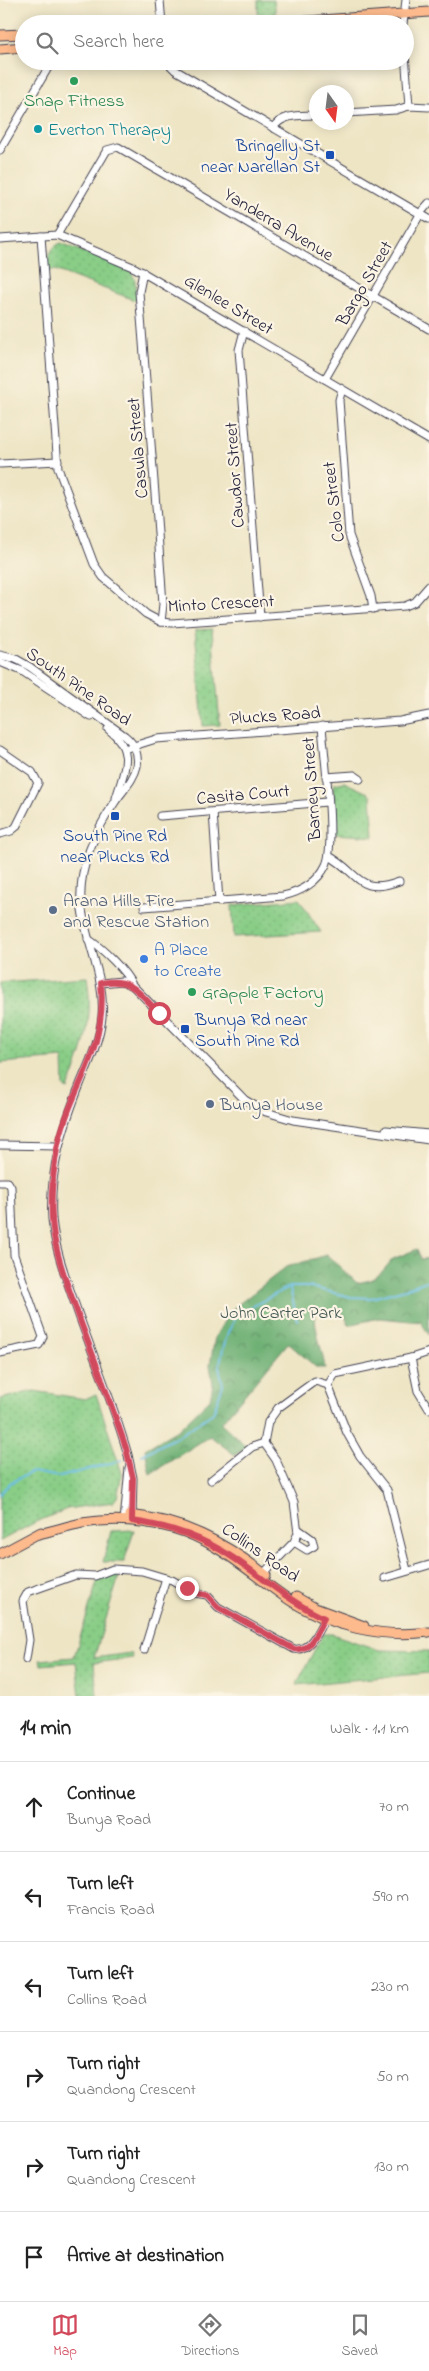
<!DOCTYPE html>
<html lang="en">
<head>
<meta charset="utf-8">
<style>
	body { margin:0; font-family:"Indie Flower",sans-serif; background:#f2f2f2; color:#222 }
	.compass { position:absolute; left:309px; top:85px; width:45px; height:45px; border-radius:50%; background:#fff; box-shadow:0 2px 12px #0003; rotate:166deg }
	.stop { position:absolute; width:15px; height:15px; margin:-11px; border:4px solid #d1495b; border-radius:50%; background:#fff }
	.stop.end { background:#d1495b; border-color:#fff; box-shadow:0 1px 5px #0008 }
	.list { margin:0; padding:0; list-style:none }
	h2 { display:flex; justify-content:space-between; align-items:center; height:65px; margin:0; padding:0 20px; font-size:21px }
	h2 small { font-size:16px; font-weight:400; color:#767676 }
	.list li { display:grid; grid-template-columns:32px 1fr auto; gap:15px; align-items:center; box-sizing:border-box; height:90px; padding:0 20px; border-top:1px solid #e0e0e0 }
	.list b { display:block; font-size:19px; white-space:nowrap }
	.list p { margin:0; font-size:16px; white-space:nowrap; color:#767676 }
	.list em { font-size:16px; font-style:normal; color:#767676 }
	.icon { flex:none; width:28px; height:28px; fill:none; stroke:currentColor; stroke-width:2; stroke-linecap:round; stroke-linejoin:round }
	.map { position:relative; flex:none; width:429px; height:1696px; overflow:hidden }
	.search { position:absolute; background:#fff; box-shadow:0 2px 12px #0003; left:15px; right:15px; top:15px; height:55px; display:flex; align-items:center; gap:12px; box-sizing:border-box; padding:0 18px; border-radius:28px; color:#767676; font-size:19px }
	.sheet { height:605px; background:#fff }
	nav { display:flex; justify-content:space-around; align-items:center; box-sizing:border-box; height:70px; border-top:1px solid #e0e0e0; background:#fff; font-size:14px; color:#767676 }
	nav a { display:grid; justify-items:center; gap:2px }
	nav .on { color:#d1495b }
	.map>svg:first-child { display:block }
</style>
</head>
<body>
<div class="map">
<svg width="429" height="1696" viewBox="0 0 429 1696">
	<defs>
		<pattern id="forest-crowns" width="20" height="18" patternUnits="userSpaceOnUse" patternTransform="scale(1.25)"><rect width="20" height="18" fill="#6eb074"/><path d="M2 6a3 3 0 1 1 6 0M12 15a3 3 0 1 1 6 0" fill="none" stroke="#5a8f60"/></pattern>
		<pattern id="park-dots" width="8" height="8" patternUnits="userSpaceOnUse" patternTransform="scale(1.25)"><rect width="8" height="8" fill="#89cd87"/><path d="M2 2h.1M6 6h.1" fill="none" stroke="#76b075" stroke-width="1.8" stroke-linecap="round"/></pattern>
	</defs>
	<rect width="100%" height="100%" fill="#fcf5e5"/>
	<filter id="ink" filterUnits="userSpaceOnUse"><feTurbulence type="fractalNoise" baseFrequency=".02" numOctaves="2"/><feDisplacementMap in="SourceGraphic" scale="10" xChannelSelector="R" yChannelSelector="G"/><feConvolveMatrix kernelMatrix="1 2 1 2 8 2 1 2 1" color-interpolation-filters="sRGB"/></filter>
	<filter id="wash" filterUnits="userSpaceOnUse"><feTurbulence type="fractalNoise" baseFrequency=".0096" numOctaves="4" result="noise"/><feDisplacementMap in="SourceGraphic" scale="20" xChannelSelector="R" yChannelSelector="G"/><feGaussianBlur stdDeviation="1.12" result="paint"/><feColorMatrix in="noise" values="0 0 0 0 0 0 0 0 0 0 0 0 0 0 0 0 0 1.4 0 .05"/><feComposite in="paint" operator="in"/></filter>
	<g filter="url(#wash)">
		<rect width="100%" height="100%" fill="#eee5c5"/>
		<path fill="url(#forest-crowns)" stroke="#486958" d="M417 1249 421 1259 429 1258V1335L421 1322 379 1318 349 1325 344 1314 315 1310C314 1329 322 1348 325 1368H317L288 1343 221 1423 247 1447 235 1455 210 1436 150 1474 145 1449 179 1429 210 1399 213 1384 210 1365 215 1337 230 1311 286 1267 327 1255 357 1283 371 1280 380 1274 393 1259Z"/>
		<g fill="url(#park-dots)" stroke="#567861">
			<path d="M258 0H274L276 17 258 18Z"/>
			<path d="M61 243 130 270 135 280 137 301 55 270 47 271C46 259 49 248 61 243Z"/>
			<path d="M212 629 220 725 203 726 195 630Z"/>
			<path d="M344 782 368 793 371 797 374 837 336 834 333 787 334 784Z"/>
			<path d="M299 899 321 932 234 937 232 905Z"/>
			<path d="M87 977C94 1021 84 1048 68 1089L64 1087 63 1058 0 1063V983Z"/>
			<path d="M34 1391 85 1399 96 1394 122 1473 117 1497 113 1502 67 1509 36 1522 0 1541V1399Z"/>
			<path d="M134 1530 124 1562H103L111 1531Z"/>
			<path d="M112 1573H120L94 1658 131 1653 133 1658 94 1663 97 1696H80L76 1662 41 1665 40 1660 74 1657 98 1579Z"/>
			<path d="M323 1634H332L379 1650 429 1651V1673L296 1685Z"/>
		</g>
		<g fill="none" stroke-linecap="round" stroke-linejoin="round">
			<g stroke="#6cbfe8" stroke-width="2">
				<path d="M290 1288 297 1320"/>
				<path d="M142 1455 180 1435 213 1413 223 1385 219 1367 223 1349 228 1332 238 1314 289 1287H310L351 1297 372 1298 405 1289 429 1280"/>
				<path d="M0 1494 10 1483 32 1472 60 1477 122 1460"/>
			</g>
		</g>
	</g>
	<g filter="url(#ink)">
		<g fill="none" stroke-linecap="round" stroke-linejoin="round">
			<g stroke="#413f50" stroke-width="9">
				<g id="minor">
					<path d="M160 0 162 24"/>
					<path d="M403 24 406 0"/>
					<path d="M405 54 409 106"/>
					<path d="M166 61 175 70 429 219"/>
					<path d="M346 113 396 110 409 106 429 107"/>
					<path d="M273 128C283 113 301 116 316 115"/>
					<path d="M0 150 52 61"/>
					<path d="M57 235 107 150 118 147 429 329"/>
					<path d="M41 236 58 468 94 564 103 577 146 614 161 622 172 623 405 606 415 602 429 586"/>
					<path d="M0 239 57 235 135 268 429 440"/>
					<path d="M143 272 139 292 157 519 163 604 161 622"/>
					<path d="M244 331 239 350 260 617"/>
					<path d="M325 379 422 211 429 203"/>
					<path d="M342 389 339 400 349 535 371 596 373 609"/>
					<path d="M0 464 58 461"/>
					<path d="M0 655 16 659 30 667 125 736C134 743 139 754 137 766 134 780 123 790 115 802 96 830 79 866 81 901 84 941 106 976 102 1017 100 1039 90 1061 81 1082 63 1127 49 1170 52 1219 55 1250 66 1278 76 1307 93 1356 114 1405 128 1455L133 1478 132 1518"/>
					<path d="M0 662 22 671 91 717"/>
					<path d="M108 729C136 750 124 771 116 798"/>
					<path d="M124 749 156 739 400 721 429 715"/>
					<path d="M0 750 32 772 38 783 16 827 11 831 0 834"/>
					<path d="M326 777 354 775 360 779"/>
					<path d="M213 812 219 902"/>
					<path d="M160 816 327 802"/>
					<path d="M329 856C360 873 358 896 399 881"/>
					<path d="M144 907 283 896C301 892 318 882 326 865 336 843 324 755 322 726"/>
					<path d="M88 939C102 948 126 971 132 985"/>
					<path d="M101 983 122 981 133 986 245 1100 266 1112 293 1120 429 1140"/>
					<path d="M386 1130 429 1134"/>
					<path d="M0 1145 58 1146"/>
					<path d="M0 1182H8L11 1187 14 1255 43 1337 39 1345 0 1353"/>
					<path d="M411 1358 418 1391 429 1409"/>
					<path d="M328 1385 347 1433 360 1456 387 1490 407 1570"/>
					<path d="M211 1480 252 1447 264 1443"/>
					<path d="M124 1521 129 1468"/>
					<path d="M294 1542 307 1550 314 1546 312 1539 298 1529"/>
					<path d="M264 1573 294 1542 298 1533 294 1502 276 1460 264 1443 268 1422 278 1408 315 1381 328 1385 335 1374 411 1358 429 1352"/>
					<path d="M385 1578 429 1565"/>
					<path d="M144 1650 166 1578"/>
					<path d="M26 1659 29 1640 23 1601 28 1592 76 1575 95 1576 113 1569 142 1571 172 1580 195 1593 207 1595 218 1607 294 1649C311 1652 319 1628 326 1616"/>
				</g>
			</g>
			<g stroke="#413f50" stroke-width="11">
				<g id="major">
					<path d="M268 24 429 12"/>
					<path d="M0 35 24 34"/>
					<path d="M0 49 24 47"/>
					<path d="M129 1515C183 1520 224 1542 266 1575"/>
					<path d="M38 1534C53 1531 67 1526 82 1523 112 1518 143 1520 172 1528 219 1541 252 1575 291 1601 331 1627 382 1638 429 1632"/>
					<path d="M0 1554 41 1532"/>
					<path d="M296 1597 315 1608 364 1626"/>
				</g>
			</g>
			<use href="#minor" stroke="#fff" stroke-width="7"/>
			<use href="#major" stroke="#fcba8d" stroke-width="9"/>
		</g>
	</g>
	<g fill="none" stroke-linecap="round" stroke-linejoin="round" filter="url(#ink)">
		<path stroke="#d1495b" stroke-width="6" d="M159 1013C139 993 132 977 101 983 108 1051 69 1089 57 1149 52 1178 49 1207 54 1236 59 1266 71 1294 81 1323 96 1364 112 1406 126 1448L133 1478 132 1521C170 1526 203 1537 235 1559 265 1579 291 1603 324 1618 317 1631 311 1652 294 1649L218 1607 207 1595 195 1593 187 1588"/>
	</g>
	<g fill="#2e9e5b" stroke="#fcf5e5" stroke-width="2">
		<circle cx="74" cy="81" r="5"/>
		<circle cx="192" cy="992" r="5"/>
	</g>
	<circle fill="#0f9aa8" stroke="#fcf5e5" stroke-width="2" cx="38" cy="129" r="5"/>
	<g fill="#1a4fb4" stroke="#fcf5e5" stroke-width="2">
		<rect x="325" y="150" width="10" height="10" rx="2.5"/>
		<rect x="110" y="811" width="10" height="10" rx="2.5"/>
		<rect x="180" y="1024" width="10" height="10" rx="2.5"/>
	</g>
	<g fill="#5c6f8a" stroke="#fcf5e5" stroke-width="2">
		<circle cx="53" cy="910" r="5"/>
		<circle cx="210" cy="1104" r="5"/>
	</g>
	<circle fill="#3f7fe0" stroke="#fcf5e5" stroke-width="2" cx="144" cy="959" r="5"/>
	<g text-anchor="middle" stroke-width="4.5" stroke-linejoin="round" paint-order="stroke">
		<g font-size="18" fill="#27864d" stroke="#fcf5e5">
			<text x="74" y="106">Snap Fitness</text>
			<text x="202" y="998" text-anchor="start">Grapple Factory</text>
		</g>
		<g font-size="18" fill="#0d838f" stroke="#fcf5e5" text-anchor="start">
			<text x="48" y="135">Everton Therapy</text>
		</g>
		<g font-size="18" fill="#164399" stroke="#fcf5e5" text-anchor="end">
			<text x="320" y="151">Bringelly St<tspan x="320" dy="21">near Narellan St</tspan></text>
			<text x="115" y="841" text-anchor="middle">South Pine Rd<tspan x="115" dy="21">near Plucks Rd</tspan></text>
			<text x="195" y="1025" text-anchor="start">Bunya Rd near<tspan x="195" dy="21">South Pine Rd</tspan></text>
		</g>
		<g font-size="18" fill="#22223b" stroke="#fcf5e5">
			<text transform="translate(279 224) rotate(31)" y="6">Yanderra Avenue</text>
			<text transform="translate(364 283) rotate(-60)" y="6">Bargo Street</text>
			<text transform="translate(229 304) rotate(31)" y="6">Glenlee Street</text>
			<text transform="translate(137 448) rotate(-95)" y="6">Casula Street</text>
			<text transform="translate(234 475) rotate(-94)" y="6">Cawdor Street</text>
			<text transform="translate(333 502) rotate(-97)" y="6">Colo Street</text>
			<text transform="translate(221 603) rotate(-3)" y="6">Minto Crescent</text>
			<text transform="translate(79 686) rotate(35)" y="6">South Pine Road</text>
			<text transform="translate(275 715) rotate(-4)" y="6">Plucks Road</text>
			<text transform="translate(311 789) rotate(-94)" y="6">Barney Street</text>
			<text transform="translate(243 794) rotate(-5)" y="6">Casita Court</text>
			<text transform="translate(261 1552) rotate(35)" y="6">Collins Road</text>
		</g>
		<g font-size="18" fill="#4e5e75" stroke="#fcf5e5" text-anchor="start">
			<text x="63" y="906">Arana Hills Fire<tspan x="63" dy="21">and Rescue Station</tspan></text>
			<text x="220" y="1110">Bunya House</text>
		</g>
		<g font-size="18" fill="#366cbe" stroke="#fcf5e5" text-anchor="start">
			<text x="154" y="955">A Place<tspan x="154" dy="21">to Create</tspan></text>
		</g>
		<g font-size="18" fill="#415552" stroke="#fcf5e5">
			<text x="281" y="1318">John Carter Park</text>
		</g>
	</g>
</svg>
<svg class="compass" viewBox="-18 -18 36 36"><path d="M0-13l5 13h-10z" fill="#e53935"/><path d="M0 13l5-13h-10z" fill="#767676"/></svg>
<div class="stop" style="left:159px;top:1013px"></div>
<div class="stop end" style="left:187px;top:1588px"></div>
<div class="search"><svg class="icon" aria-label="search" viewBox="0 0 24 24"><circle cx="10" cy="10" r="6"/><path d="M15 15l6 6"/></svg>Search here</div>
</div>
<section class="sheet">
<h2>14 min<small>Walk · 1.1 km</small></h2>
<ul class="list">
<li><svg class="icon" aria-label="ahead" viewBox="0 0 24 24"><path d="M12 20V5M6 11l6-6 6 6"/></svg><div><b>Continue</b><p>Bunya Road</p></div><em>70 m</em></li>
<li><svg class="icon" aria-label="left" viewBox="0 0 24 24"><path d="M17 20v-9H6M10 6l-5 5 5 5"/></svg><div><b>Turn left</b><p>Francis Road</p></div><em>590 m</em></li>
<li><svg class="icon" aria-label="left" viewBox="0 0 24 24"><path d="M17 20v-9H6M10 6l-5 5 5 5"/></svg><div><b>Turn left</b><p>Collins Road</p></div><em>230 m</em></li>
<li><svg class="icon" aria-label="right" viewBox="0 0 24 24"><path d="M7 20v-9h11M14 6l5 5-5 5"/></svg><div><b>Turn right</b><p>Quandong Crescent</p></div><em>50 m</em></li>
<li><svg class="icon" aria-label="right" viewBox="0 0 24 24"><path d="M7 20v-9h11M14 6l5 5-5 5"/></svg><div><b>Turn right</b><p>Quandong Crescent</p></div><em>130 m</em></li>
<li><svg class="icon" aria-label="arrive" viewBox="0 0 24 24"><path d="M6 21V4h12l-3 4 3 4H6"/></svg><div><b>Arrive at destination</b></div></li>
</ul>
</section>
<nav>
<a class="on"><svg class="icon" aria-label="map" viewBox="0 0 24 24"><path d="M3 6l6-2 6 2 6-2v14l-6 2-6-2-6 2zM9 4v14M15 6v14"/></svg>Map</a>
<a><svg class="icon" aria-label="directions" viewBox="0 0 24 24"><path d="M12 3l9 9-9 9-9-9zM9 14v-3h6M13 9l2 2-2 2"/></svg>Directions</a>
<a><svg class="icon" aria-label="saved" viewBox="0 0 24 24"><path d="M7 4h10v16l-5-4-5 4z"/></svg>Saved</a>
</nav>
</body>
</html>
